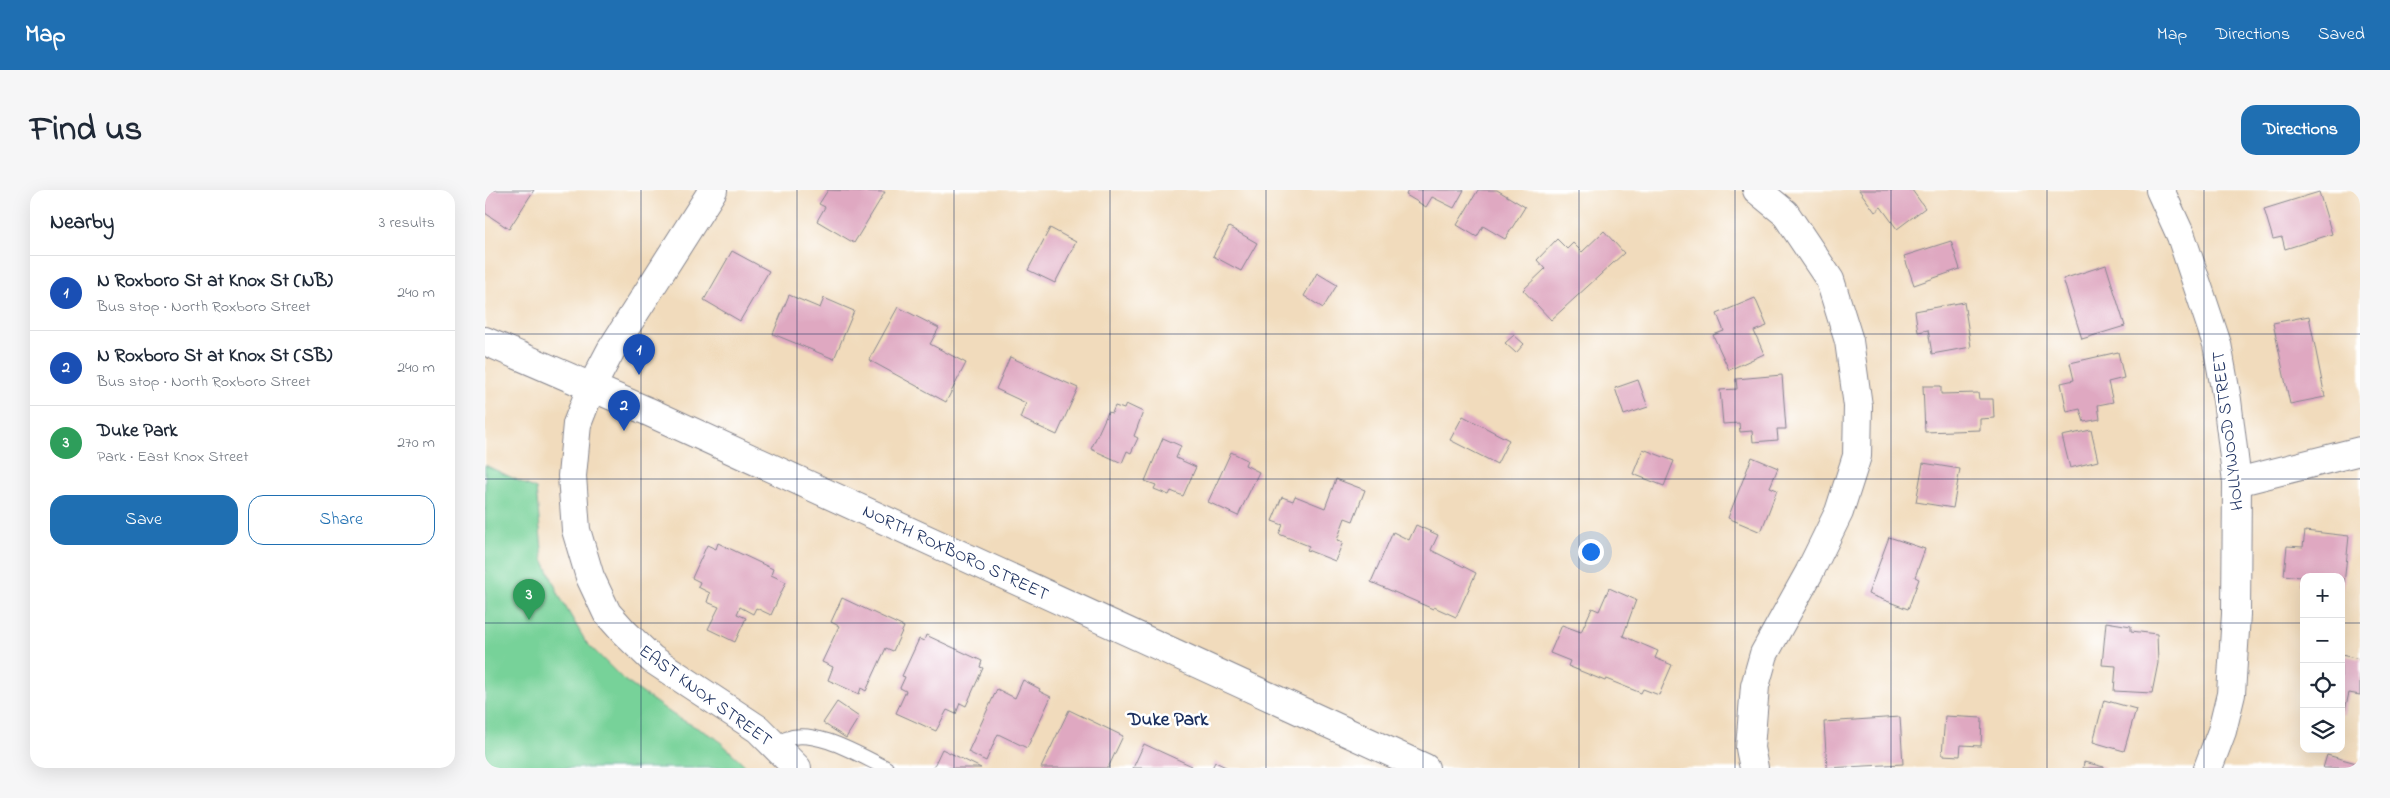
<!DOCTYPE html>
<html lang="en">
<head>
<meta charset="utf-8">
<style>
	body { margin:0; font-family:"Indie Flower",sans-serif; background:#f6f6f7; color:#1f2937 }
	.controls { position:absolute; right:15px; bottom:15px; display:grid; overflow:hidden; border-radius:10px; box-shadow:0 5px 20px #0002 }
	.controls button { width:45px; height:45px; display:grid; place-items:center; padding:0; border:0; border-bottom:1px solid #e0e1e3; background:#fff; color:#1f2937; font:25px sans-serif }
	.you { position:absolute; left:1105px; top:361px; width:18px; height:18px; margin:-12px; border:4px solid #fff; border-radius:50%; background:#1a73e8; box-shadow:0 0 0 8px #1a73e833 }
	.badge { display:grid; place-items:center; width:32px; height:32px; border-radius:50%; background:#1f6fb2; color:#fff; font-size:16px; font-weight:700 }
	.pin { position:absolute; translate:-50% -41px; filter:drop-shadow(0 1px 2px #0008) }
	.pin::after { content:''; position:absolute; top:26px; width:18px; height:15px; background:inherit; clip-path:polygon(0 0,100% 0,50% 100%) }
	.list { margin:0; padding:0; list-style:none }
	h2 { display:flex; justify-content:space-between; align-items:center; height:65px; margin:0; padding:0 20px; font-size:21px }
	h2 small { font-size:16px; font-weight:400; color:#747a83 }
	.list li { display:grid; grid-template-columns:32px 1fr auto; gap:15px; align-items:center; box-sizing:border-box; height:75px; padding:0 20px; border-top:1px solid #e0e1e3 }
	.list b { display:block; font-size:19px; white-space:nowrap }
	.list p { margin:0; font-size:16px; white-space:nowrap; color:#747a83 }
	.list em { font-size:16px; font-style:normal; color:#747a83 }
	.actions { display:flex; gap:10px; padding:15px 20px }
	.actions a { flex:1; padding:11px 0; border:1px solid #1f6fb2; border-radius:15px; text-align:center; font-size:18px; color:#1f6fb2 }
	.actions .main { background:#1f6fb2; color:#fff }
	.icon { flex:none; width:28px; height:28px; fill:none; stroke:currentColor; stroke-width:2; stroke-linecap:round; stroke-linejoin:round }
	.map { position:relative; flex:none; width:1875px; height:578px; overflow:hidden; border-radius:15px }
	header { display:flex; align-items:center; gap:30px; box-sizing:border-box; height:70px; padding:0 25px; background:#1f6fb2; color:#fff }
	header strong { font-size:24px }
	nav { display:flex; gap:28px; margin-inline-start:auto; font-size:18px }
	.intro { display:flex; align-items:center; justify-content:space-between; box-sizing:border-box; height:120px; padding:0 30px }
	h1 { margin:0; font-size:35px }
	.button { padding:12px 22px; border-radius:15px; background:#1f6fb2; color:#fff; font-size:18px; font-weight:700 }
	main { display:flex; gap:30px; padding:0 30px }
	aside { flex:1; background:#fff; border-radius:15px; box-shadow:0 5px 20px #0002 }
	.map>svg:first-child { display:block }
</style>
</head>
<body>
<header>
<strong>Map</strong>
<nav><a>Map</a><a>Directions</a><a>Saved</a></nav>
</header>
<div class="intro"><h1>Find us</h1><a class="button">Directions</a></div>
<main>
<aside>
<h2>Nearby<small>3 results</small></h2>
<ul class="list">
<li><span class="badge" style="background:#1a4fb4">1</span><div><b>N Roxboro St at Knox St (NB)</b><p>Bus stop · North Roxboro Street</p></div><em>240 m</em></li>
<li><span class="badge" style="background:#1a4fb4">2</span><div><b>N Roxboro St at Knox St (SB)</b><p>Bus stop · North Roxboro Street</p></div><em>240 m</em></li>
<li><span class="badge" style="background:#2e9e5b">3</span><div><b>Duke Park</b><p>Park · East Knox Street</p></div><em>270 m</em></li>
</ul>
<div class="actions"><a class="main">Save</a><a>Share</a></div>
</aside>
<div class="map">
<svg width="1875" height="578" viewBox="0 0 1875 578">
	<rect width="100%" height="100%" fill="#fff"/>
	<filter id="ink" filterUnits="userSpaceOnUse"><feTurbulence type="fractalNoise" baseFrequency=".02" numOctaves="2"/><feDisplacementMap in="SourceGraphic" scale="10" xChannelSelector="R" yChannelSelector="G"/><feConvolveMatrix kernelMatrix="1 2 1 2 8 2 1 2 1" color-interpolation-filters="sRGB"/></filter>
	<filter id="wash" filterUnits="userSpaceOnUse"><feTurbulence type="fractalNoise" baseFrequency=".0096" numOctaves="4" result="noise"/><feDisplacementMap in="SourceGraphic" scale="20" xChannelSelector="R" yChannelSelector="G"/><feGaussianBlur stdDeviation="1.12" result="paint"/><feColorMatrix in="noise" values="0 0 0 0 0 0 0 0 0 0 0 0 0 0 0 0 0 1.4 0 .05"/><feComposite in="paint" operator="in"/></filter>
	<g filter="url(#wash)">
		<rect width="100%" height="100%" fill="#f1dbbc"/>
		<path fill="#77d299" stroke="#49807c" d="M0 275 51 299 58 369 76 409 101 452 139 490 190 526 231 548 263 578H0Z"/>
		<g id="blocks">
			<g fill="#dfa8c1">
				<path d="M0 0H49L24 39 0 23Z"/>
				<path d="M343 0 400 2 369 53 332 31 340 17 334 14Z"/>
				<path d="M923 0H979L969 18 947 7 941 17 921 5Z"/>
				<path d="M993 0H1012L1040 17 1020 49 998 36 992 47 972 35Z"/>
				<path d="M1374 0H1427L1440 18 1412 39 1396 17 1390 22Z"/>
				<path d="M1834 2 1847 44 1800 59 1797 47 1788 49 1779 19Z"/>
				<path d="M744 37 772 53 756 81 728 66Z"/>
				<path d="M565 38 591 52 570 93 543 80Z"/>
				<path d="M1119 41 1139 63 1066 130 1038 100 1060 79 1052 70 1072 49 1082 59 1088 53 1097 62Z"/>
				<path d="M1466 51 1475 79 1429 95 1419 66Z"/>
				<path d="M247 61 284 81 255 131 219 110Z"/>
				<path d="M1621 75 1640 136 1597 149 1578 89Z"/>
				<path d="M832 83 852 95 838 118 819 106Z"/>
				<path d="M304 105 335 118 339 108 369 121 349 169 288 144Z"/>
				<path d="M1270 108 1282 136 1269 141 1279 164 1244 180 1228 145 1239 141 1232 124Z"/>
				<path d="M1479 112 1486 157 1447 164 1443 140 1433 142 1430 121Z"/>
				<path d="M413 117 454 138 445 154 481 173 461 212 384 170Z"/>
				<path d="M1824 126 1840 207 1805 214 1788 133Z"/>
				<path d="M1029 145 1039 154 1031 163 1020 153Z"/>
				<path d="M1633 162 1639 188 1623 192 1628 212 1613 215 1615 229 1599 232 1595 219 1582 222 1576 193 1589 190 1585 173Z"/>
				<path d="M525 167 593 198 572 245 535 228 541 213 511 199Z"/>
				<path d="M1297 185 1301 239H1292L1293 250 1268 252 1267 241 1255 242 1254 233 1238 234 1235 200 1252 199 1251 189Z"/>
				<path d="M1153 190 1163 217 1139 225 1130 198Z"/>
				<path d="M1438 196H1456V204L1493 203 1494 209H1508L1509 228 1495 229V240L1440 242Z"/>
				<path d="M641 214 658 222 649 246 653 248 646 263 642 261 637 273 606 259 623 222 627 223 630 216 639 219Z"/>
				<path d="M978 226 1024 250 1012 274 965 250Z"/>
				<path d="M1606 240 1613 271 1585 278 1577 246Z"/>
				<path d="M678 248 696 256 691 268 711 277 698 306 686 301 684 305 669 299 671 295 660 291Z"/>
				<path d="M1158 259 1189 271 1179 296 1148 284Z"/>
				<path d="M746 262 762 270 760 275 774 282 753 326 723 312Z"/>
				<path d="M1267 267 1293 278 1285 297 1292 300 1276 342 1243 328Z"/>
				<path d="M1438 273 1475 279 1468 318 1431 312Z"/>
				<path d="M851 289 880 300 868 331 860 328 852 350 858 352 850 371 822 360 824 356 794 344 798 335 787 331 797 307 808 311 810 306 840 318Z"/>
				<path d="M931 335 953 345 946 360 991 383 971 427 949 417 948 419 886 392 908 342 924 350Z"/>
				<path d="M1820 341 1864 346 1858 404 1856 387H1819V397H1814L1815 387 1799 385 1802 356 1818 357Z"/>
				<path d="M1404 347 1440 359 1430 387 1434 389 1423 419 1383 404Z"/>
				<path d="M233 353 288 379 286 385 301 392 286 425 271 418 268 424 255 417 252 424 261 428 250 452 223 439 234 417 222 412 225 403 213 397 215 392 207 388 222 355 231 359Z"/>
				<path d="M1124 398 1151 410 1138 446 1173 461 1170 468 1187 475 1174 505 1158 499 1156 503 1121 489 1120 491 1083 476 1085 471 1065 463 1077 435 1096 442 1107 418 1114 421Z"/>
				<path d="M357 408 419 437 408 461 401 458 381 501 376 498 374 504 343 490 348 477 337 472 354 436 346 432Z"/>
				<path d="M1621 432 1646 436V441L1672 444 1673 473 1667 503 1629 501 1631 476 1617 475Z"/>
				<path d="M441 445 497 471 495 477 498 478 481 516 475 513 471 524 462 520 451 541 411 523 421 501 415 498 420 487 417 486 434 449 439 451Z"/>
				<path d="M1856 465 1875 469V505L1864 503 1859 524H1856Z"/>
				<path d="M538 490 555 499 554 501 566 507 542 558 513 544 501 571 483 562 512 499 530 508Z"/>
				<path d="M1619 510 1651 519 1639 561 1608 552Z"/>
				<path d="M352 512 374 527 361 548 338 533Z"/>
				<path d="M584 520 638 546 623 578H556Z"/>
				<path d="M1460 526 1497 528 1496 556 1476 555 1475 566 1457 565Z"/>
				<path d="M1415 527 1418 574 1342 578 1339 532Z"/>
				<path d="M659 554 707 576 706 578H648Z"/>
				<path d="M457 559 496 578H448Z"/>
				<path d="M1842 565 1875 574V578H1838Z"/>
				<path d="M730 572 743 578H727Z"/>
				<path d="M1599 572 1619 577V578H1598Z"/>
			</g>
		</g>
	</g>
	<g filter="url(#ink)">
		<use href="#blocks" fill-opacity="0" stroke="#86858d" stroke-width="1"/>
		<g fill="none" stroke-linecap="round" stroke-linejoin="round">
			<g stroke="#86858d" stroke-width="16">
				<path id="service" d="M292 557C295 554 298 550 301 549 329 537 376 566 401 578"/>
			</g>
			<g stroke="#86858d" stroke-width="30">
				<g id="minor">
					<path d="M228 0 126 160 106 198 92 234 87 286 91 340 105 387 122 423 139 442 167 469 273 539 312 578"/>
					<path d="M1675 0 1696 46 1732 154 1742 210 1752 292 1751 424 1746 504 1737 541 1723 578"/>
					<path d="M1752 292 1875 261"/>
					<path d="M1269 578 1265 558 1270 496 1279 464 1324 383 1354 322 1372 266 1373 216 1364 151 1345 90 1300 23 1272 0"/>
				</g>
			</g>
			<g stroke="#86858d" stroke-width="30">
				<path id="primary" d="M0 151 162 221 940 578"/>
			</g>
			<use href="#service" stroke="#fff" stroke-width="14"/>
			<use href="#minor" stroke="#fff" stroke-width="28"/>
			<use href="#primary" stroke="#fff" stroke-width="28"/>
		</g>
	</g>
	<path fill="none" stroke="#1b2f5e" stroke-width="1" stroke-opacity="0.55" d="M156 0V578M312 0V578M469 0V578M625 0V578M781 0V578M938 0V578M1094 0V578M1250 0V578M1406 0V578M1562 0V578M1719 0V578M0 144H1875M0 289H1875M0 433H1819M1856 433H1875"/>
	<g text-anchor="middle" stroke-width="5" stroke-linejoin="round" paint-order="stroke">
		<g font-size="18" fill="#1b2f5e" stroke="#fff">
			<text transform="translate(1742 241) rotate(-97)" y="6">HOLLYWOOD STREET</text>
			<text transform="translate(471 362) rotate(25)" y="6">NORTH ROXBORO STREET</text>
			<text transform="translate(221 505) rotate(36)" y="6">EAST KNOX STREET</text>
		</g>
		<g font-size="19" font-weight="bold" fill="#1b2f5e" stroke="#fff">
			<text x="683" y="535">Duke Park</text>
		</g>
	</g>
</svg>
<div class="controls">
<button>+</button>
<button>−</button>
<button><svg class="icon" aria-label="locate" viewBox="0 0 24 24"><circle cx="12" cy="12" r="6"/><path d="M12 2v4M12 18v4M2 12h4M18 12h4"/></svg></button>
<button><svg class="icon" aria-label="layers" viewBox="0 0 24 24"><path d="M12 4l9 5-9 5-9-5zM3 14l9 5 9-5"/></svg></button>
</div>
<div class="you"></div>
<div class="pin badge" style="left:154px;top:185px;background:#1a4fb4">1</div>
<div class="pin badge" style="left:139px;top:241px;background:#1a4fb4">2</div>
<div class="pin badge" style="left:44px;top:430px;background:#2e9e5b">3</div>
</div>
</main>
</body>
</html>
